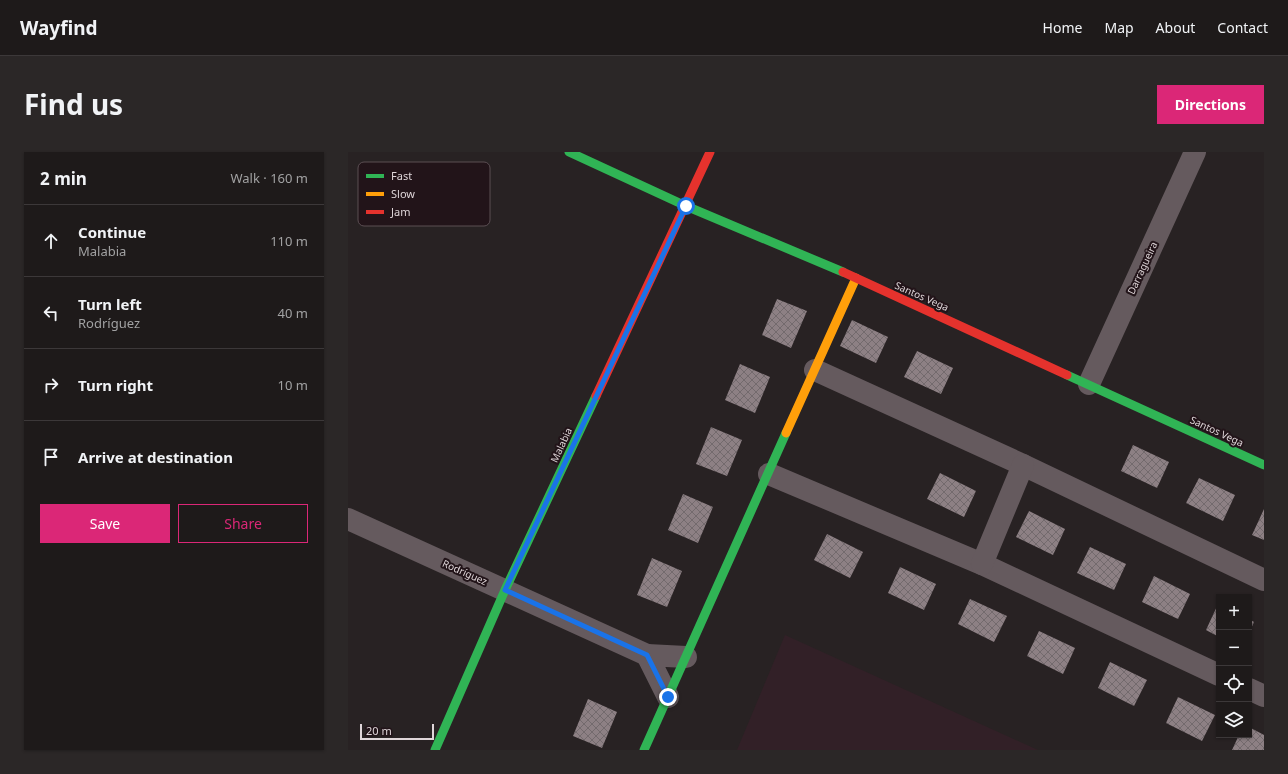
<!DOCTYPE html>
<html lang="en">
<head>
<meta charset="utf-8">
<style>
	body { margin:0; font-family:"Noto Sans",sans-serif; background:#2b2727; color:#f1f3f6 }
	.controls { position:absolute; right:12px; bottom:12px; display:grid; overflow:hidden; border-radius:0px; box-shadow:0 1px 3px #0004 }
	.controls button { width:36px; height:36px; display:grid; place-items:center; padding:0; border:0; border-bottom:1px solid #3c3839; background:#1e1a1a; color:#f1f3f6; font:20px sans-serif }
	.scale { position:absolute; left:12px; bottom:10px; width:74px; box-sizing:border-box; padding-left:4px; border:2px solid #dfd6d9; border-top:0; font-size:11px; line-height:14px; white-space:nowrap; color:#dfd6d9; -webkit-text-stroke:3px #221419; paint-order:stroke }
	.stop { position:absolute; width:12px; height:12px; margin:-9px; border:3px solid #1a73e8; border-radius:50%; background:#fff }
	.stop.end { background:#1a73e8; border-color:#fff; box-shadow:0 1px 4px #0008 }
	.list { margin:0; padding:0; list-style:none }
	h2 { display:flex; justify-content:space-between; align-items:center; height:52px; margin:0; padding:0 16px; font-size:17px }
	h2 small { font-size:13px; font-weight:400; color:#a1a1a2 }
	.list li { display:grid; grid-template-columns:26px 1fr auto; gap:12px; align-items:center; box-sizing:border-box; height:72px; padding:0 16px; border-top:1px solid #3c3839 }
	.list b { display:block; font-size:15px; white-space:nowrap }
	.list p { margin:0; font-size:13px; white-space:nowrap; color:#a1a1a2 }
	.list em { font-size:13px; font-style:normal; color:#a1a1a2 }
	.actions { display:flex; gap:8px; padding:12px 16px }
	.actions a { flex:1; padding:9px 0; border:1px solid #db2777; border-radius:0px; text-align:center; font-size:14px; color:#db2777 }
	.actions .main { background:#db2777; color:#fff }
	.icon { flex:none; width:22px; height:22px; fill:none; stroke:currentColor; stroke-width:2; stroke-linecap:round; stroke-linejoin:round }
	.map { position:relative; flex:none; width:916px; height:598px; overflow:hidden; border-radius:0px }
	header { display:flex; align-items:center; gap:24px; box-sizing:border-box; height:56px; padding:0 20px; background:#1e1a1a; border-bottom:1px solid #3c3839 }
	header strong { font-size:19px }
	nav { display:flex; gap:22px; margin-inline-start:auto; font-size:14px }
	.intro { display:flex; align-items:center; justify-content:space-between; box-sizing:border-box; height:96px; padding:0 24px }
	h1 { margin:0; font-size:28px }
	.button { padding:10px 18px; border-radius:0px; background:#db2777; color:#fff; font-size:14px; font-weight:700 }
	main { display:flex; gap:24px; padding:0 24px }
	aside { flex:1; background:#1e1a1a; border-radius:0px; box-shadow:0 1px 3px #0004 }
	.map>svg:first-child { display:block }
</style>
</head>
<body>
<header>
<strong>Wayfind</strong>
<nav><a>Home</a><a>Map</a><a>About</a><a>Contact</a></nav>
</header>
<div class="intro"><h1>Find us</h1><a class="button">Directions</a></div>
<main>
<aside>
<h2>2 min<small>Walk · 160 m</small></h2>
<ul class="list">
<li><svg class="icon" aria-label="ahead" viewBox="0 0 24 24"><path d="M12 20V5M6 11l6-6 6 6"/></svg><div><b>Continue</b><p>Malabia</p></div><em>110 m</em></li>
<li><svg class="icon" aria-label="left" viewBox="0 0 24 24"><path d="M17 20v-9H6M10 6l-5 5 5 5"/></svg><div><b>Turn left</b><p>Rodríguez</p></div><em>40 m</em></li>
<li><svg class="icon" aria-label="right" viewBox="0 0 24 24"><path d="M7 20v-9h11M14 6l5 5-5 5"/></svg><div><b>Turn right</b></div><em>10 m</em></li>
<li><svg class="icon" aria-label="arrive" viewBox="0 0 24 24"><path d="M6 21V4h12l-3 4 3 4H6"/></svg><div><b>Arrive at destination</b></div></li>
</ul>
<div class="actions"><a class="main">Save</a><a>Share</a></div>
</aside>
<div class="map">
<svg width="916" height="598" viewBox="0 0 916 598">
	<defs>
		<pattern id="building-cross-hatch" width="8" height="8" patternUnits="userSpaceOnUse"><rect width="8" height="8" fill="#8d8084"/><path d="M0 0l8 8M0 8l8-8" fill="none" stroke="#736a6d"/></pattern>
	</defs>
	<rect width="100%" height="100%" fill="#282223"/>
	<path fill="#322027" d="M437 483 690 598H389Z"/>
	<g fill="url(#building-cross-hatch)">
		<path d="M429 147 459 159 443 196 414 183Z"/>
		<path d="M504 168 540 185 528 211 492 194Z"/>
		<path d="M569 199 605 216 593 242 556 225Z"/>
		<path d="M392 212 422 225 407 261 377 248Z"/>
		<path d="M363 275 394 288 379 324 348 312Z"/>
		<path d="M785 293 821 310 809 336 773 319Z"/>
		<path d="M592 321 628 339 616 365 579 347Z"/>
		<path d="M851 326 887 343 875 369 838 351Z"/>
		<path d="M335 342 365 355 350 391 320 378Z"/>
		<path d="M916 357V388L904 383Z"/>
		<path d="M681 359 717 377 705 403 668 385Z"/>
		<path d="M479 382 515 400 502 426 466 408Z"/>
		<path d="M742 395 778 412 766 438 729 421Z"/>
		<path d="M304 406 334 419 319 455 289 443Z"/>
		<path d="M552 415 588 432 576 458 540 441Z"/>
		<path d="M806 424 842 442 830 467 794 450Z"/>
		<path d="M622 447 659 464 646 490 610 472Z"/>
		<path d="M871 450V485L858 478Z"/>
		<path d="M901 467 906 470 901 481Z"/>
		<path d="M691 479 727 496 715 522 679 504Z"/>
		<path d="M762 510 799 528 786 554 750 536Z"/>
		<path d="M830 545 867 563 854 589 818 571Z"/>
		<path d="M240 547 269 560 254 596 225 584Z"/>
		<path d="M901 575 916 583V598H884L891 583H901Z"/>
	</g>
	<g fill="none" stroke-linecap="round" stroke-linejoin="round">
		<g stroke="#655a5e" stroke-width="22">
			<path d="M467 218 675 313 916 428"/>
			<path d="M741 232 847 0"/>
			<path d="M421 322 634 412 871 523"/>
			<path d="M0 367 299 503"/>
			<path d="M634 412 675 313"/>
			<path d="M901 537 916 544"/>
			<path d="M320 545 299 503 338 505"/>
		</g>
		<g stroke="#30b455" stroke-width="9">
			<path d="M221 0 338 54 495 120"/>
			<path d="M719 223 916 313"/>
			<path d="M87 598 157 438 248 244"/>
			<path d="M296 598 438 281"/>
		</g>
		<path stroke="#ff9f0a" stroke-width="9" d="M438 281 508 126"/>
		<g stroke="#e5322d" stroke-width="9">
			<path d="M495 120 719 223"/>
			<path d="M248 244 362 0"/>
		</g>
	</g>
	<g fill="none" stroke-linecap="round" stroke-linejoin="round">
		<path stroke="#1a73e8" stroke-width="5" d="M320 545 299 503 157 438 338 54"/>
	</g>
	<g text-anchor="middle" stroke-width="4" stroke-linejoin="round" paint-order="stroke">
		<g font-size="10" fill="#dfd6d9" stroke="#221419">
			<text transform="translate(794 116) rotate(-65)" y="4">Darragueira</text>
			<text transform="translate(574 144) rotate(24)" y="4">Santos Vega</text>
			<text transform="translate(869 279) rotate(25)" y="4">Santos Vega</text>
			<text transform="translate(213 293) rotate(-65)" y="4">Malabia</text>
			<text transform="translate(117 420) rotate(24)" y="4">Rodríguez</text>
		</g>
	</g>
	<rect x="10" y="10" width="132" height="64" rx="6" fill="#221419" stroke="#5b4e53" stroke-width="1"/>
	<rect x="18" y="22" width="18" height="4" fill="#30b455"/>
	<rect x="18" y="40" width="18" height="4" fill="#ff9f0a"/>
	<rect x="18" y="58" width="18" height="4" fill="#e5322d"/>
	<g font-size="11" fill="#dfd6d9">
		<text x="43" y="28">Fast</text>
		<text x="43" y="46">Slow</text>
		<text x="43" y="64">Jam</text>
	</g>
</svg>
<div class="controls">
<button>+</button>
<button>−</button>
<button><svg class="icon" aria-label="locate" viewBox="0 0 24 24"><circle cx="12" cy="12" r="6"/><path d="M12 2v4M12 18v4M2 12h4M18 12h4"/></svg></button>
<button><svg class="icon" aria-label="layers" viewBox="0 0 24 24"><path d="M12 4l9 5-9 5-9-5zM3 14l9 5 9-5"/></svg></button>
</div>
<div class="scale">20 m</div>
<div class="stop" style="left:338px;top:54px"></div>
<div class="stop end" style="left:320px;top:545px"></div>
</div>
</main>
</body>
</html>
